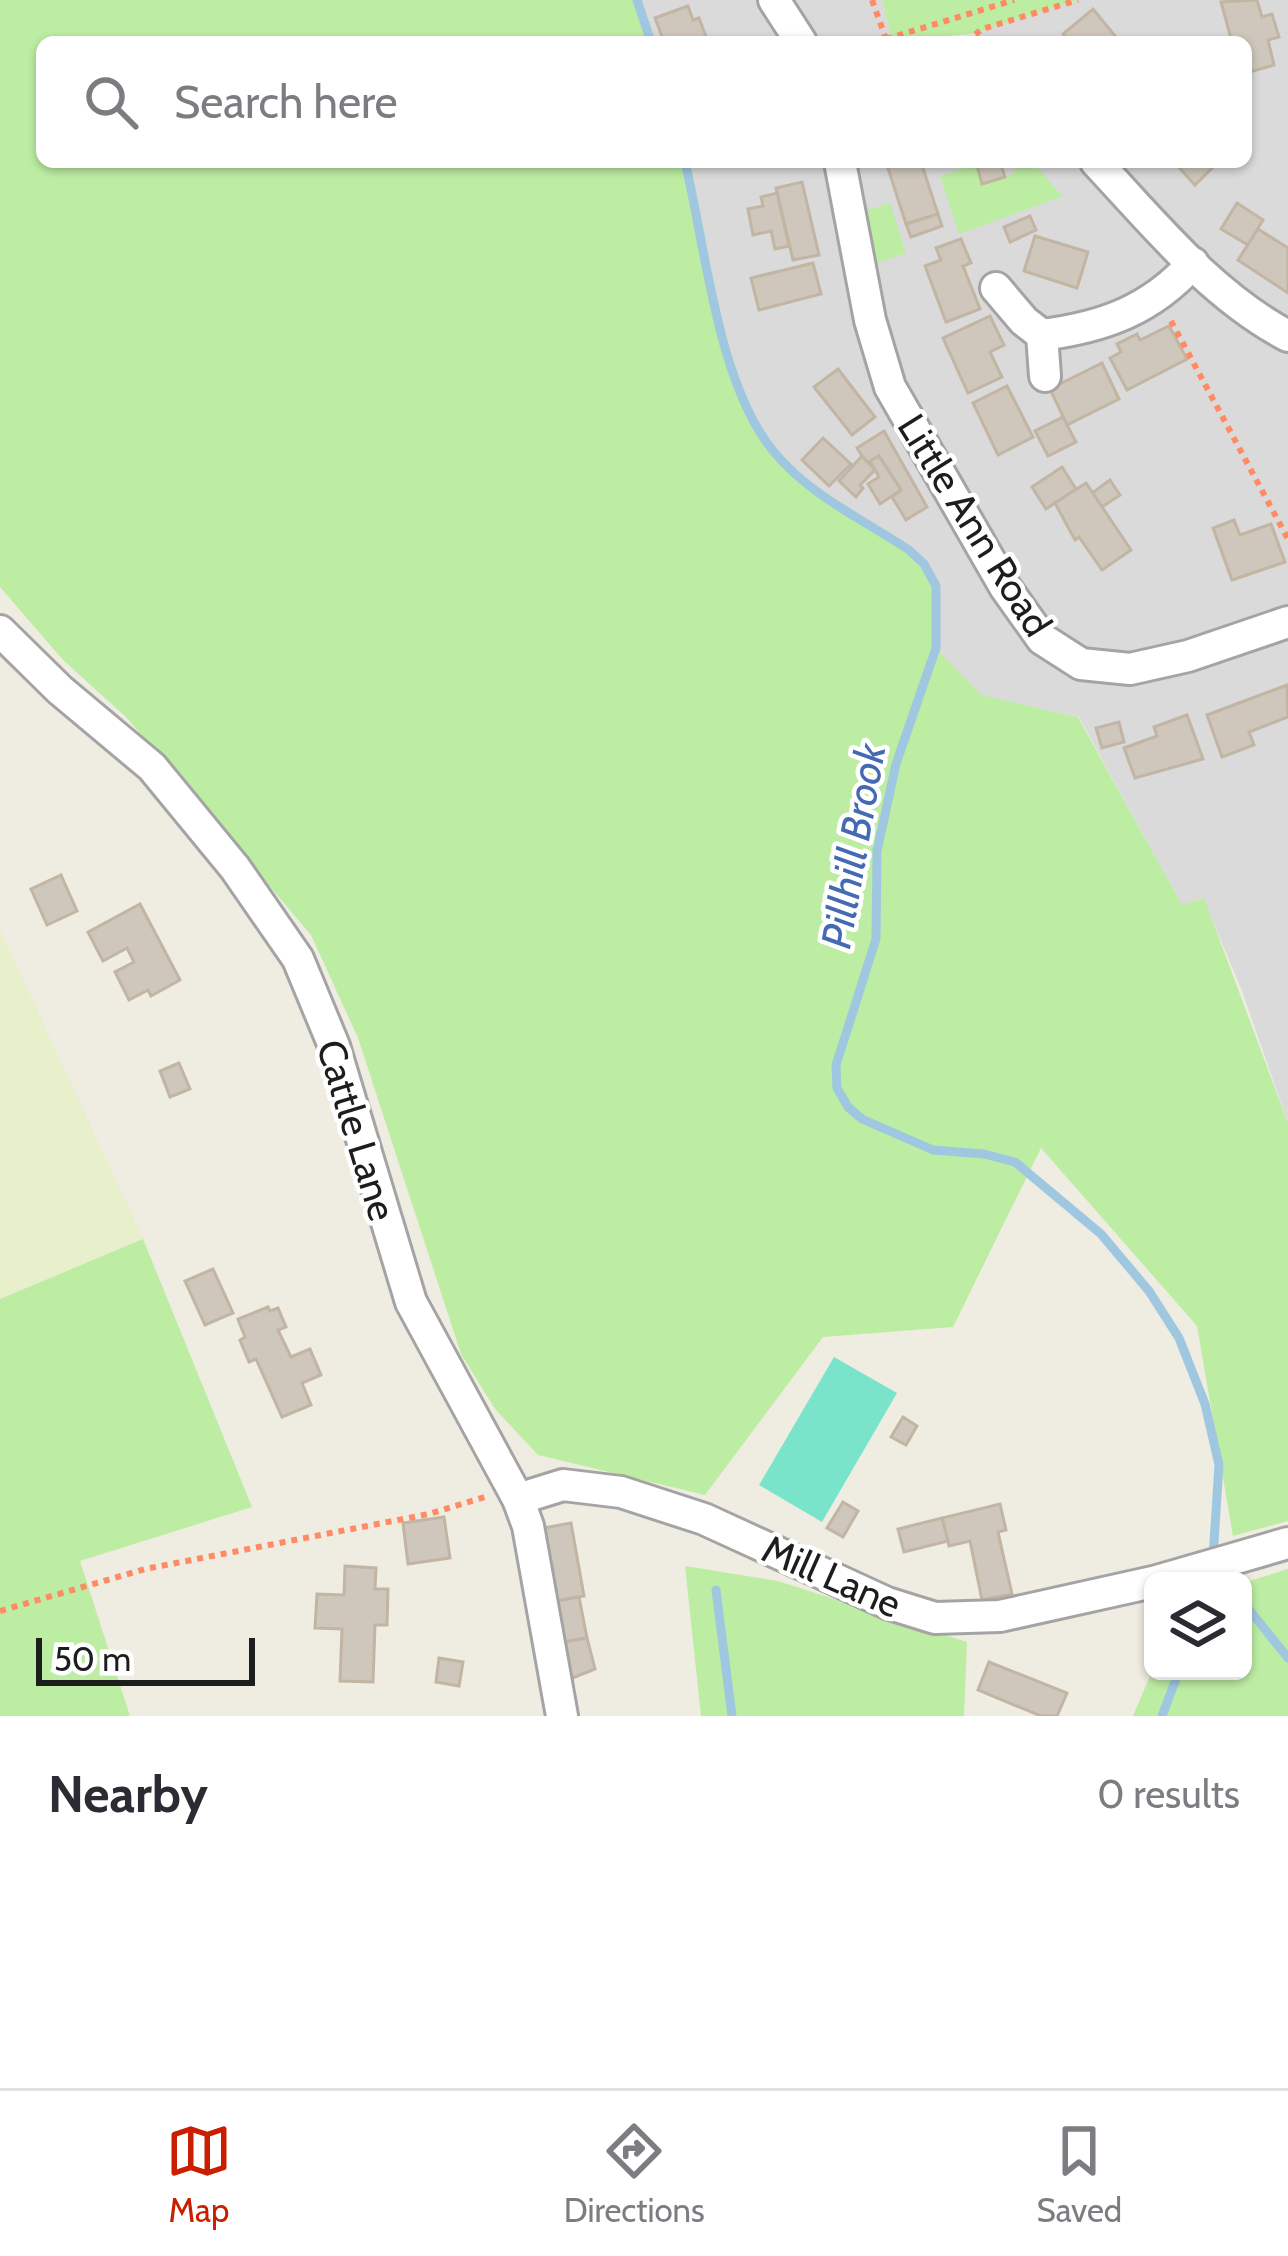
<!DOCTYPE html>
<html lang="en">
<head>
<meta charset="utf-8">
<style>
	body { margin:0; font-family:Cabin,sans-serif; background:#f2f2f3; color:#2b2b33 }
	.controls { position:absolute; right:36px; bottom:36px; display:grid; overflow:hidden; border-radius:18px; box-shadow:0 3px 9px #0004 }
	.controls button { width:108px; height:108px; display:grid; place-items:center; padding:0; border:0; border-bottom:3px solid #e1e1e2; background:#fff; color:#2b2b33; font:60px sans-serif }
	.scale { position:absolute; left:36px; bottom:30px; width:219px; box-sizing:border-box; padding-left:12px; border:6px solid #1d1d1d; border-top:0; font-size:33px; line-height:42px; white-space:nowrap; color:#1d1d1d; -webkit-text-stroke:9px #fff; paint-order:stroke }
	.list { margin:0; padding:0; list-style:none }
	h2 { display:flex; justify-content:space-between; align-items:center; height:156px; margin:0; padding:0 48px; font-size:51px }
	h2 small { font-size:39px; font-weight:400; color:#7c7c81 }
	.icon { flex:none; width:66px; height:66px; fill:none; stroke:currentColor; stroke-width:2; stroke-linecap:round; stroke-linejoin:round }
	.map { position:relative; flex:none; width:1288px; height:1716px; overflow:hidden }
	.search { position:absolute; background:#fff; box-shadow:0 3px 9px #0004; left:36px; right:36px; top:36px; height:132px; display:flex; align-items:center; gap:30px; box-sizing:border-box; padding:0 42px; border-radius:18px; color:#7c7c81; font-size:45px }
	.sheet { height:372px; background:#fff }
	nav { display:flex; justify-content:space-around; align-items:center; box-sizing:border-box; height:168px; border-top:3px solid #e1e1e2; background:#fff; font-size:33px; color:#7c7c81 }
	nav a { display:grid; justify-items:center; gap:6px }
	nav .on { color:#ca1e00 }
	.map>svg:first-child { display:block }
</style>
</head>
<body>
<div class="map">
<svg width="1288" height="1716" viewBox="0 0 1288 1716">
	<rect width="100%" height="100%" fill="#efece2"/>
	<g fill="#dbdada">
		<path d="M637 0H882L893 42H651Z"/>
		<path d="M1078 0H1288V1123L1242 991 1203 898 1182 906 1079 717 981 696 936 648 938 606 924 564 909 550 800 477 774 452 741 390 722 336 685 162H1246V42H966L982 29Z"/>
	</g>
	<path fill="#e7efcb" d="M0 930 143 1239 0 1299Z"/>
	<g fill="#bdeda3">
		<path d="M0 0H637L651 42H42V162H685C706 248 717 383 774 452 809 495 864 520 909 550 943 583 939 604 936 648L981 695 1078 717 1182 905 1204 898 1288 1123V1521L1233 1536 1197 1326 1041 1148 953 1327 823 1337 705 1495 538 1455 495 1409 461 1354 358 1038 311 935 127 718 63 660 0 587Z"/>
		<path d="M882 0H1078L972 34 892 40Z"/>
		<path d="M1020 162 1032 163 1063 196 959 234 940 176 976 164 983 184 1013 174Z"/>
		<path d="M890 203 906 253 877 263 863 211Z"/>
		<path d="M143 1239 252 1507 80 1561 130 1716H0V1299Z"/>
		<path d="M685 1566 778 1581 967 1642 964 1716H701Z"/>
		<path d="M1288 1569V1716H1133L1153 1669 1243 1671V1583Z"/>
	</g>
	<path fill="#7ae4cb" d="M834 1357 897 1393 822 1522 759 1485Z"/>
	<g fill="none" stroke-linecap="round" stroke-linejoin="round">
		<g stroke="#9fc8e0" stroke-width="9">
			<path d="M637 0 651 42"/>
			<path d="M685 162C706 248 717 383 774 452 809 495 864 520 909 550L924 564 936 586V648L896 764 877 851 876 939 836 1065 837 1088 848 1107 862 1119 933 1150 984 1154 1015 1162 1101 1234 1149 1291 1179 1338 1205 1404 1219 1465 1213 1558"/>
			<path d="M716 1590 732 1716"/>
			<path d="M1243 1602 1288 1658"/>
			<path d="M1162 1716 1179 1671"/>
		</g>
	</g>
	<g fill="#cfc7bb" stroke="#c2b5a3" stroke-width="3">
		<path d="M1257 0 1262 17 1272 14 1279 37 1268 40 1274 65 1246 73V42H1232L1221 2Z"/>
		<path d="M688 6 693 20 699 18 708 42H664L655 18Z"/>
		<path d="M1093 9 1120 42H1069L1063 34Z"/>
		<path d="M886 162H921L938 214 906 224Z"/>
		<path d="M976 162H1000L1005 177 982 184Z"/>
		<path d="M1174 162H1208L1213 167 1195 185Z"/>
		<path d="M802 182 819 255 793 260 776 188Z"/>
		<path d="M777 193 789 246 775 249 771 231 753 235 748 209 763 206 761 197Z"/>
		<path d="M1237 203 1263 220 1248 245 1221 229Z"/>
		<path d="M938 214 942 226 911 237 906 224Z"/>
		<path d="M1030 216 1036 230 1010 242 1004 227Z"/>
		<path d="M1258 229 1288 248V293L1238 260Z"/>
		<path d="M1035 236 1088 252 1077 288 1024 271Z"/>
		<path d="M961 239 971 263 963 266 980 309 946 322 925 266 941 260 936 248Z"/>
		<path d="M813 263 821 294 759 310 751 278Z"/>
		<path d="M990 316 1004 345 990 352 1002 377 968 393 943 338Z"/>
		<path d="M1169 326 1187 359 1127 390 1110 358 1121 352 1117 344 1137 334 1140 340Z"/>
		<path d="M1102 363 1119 399 1067 425 1050 389Z"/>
		<path d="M838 369 875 417 852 435 814 387Z"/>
		<path d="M1007 386 1033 437 998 455 973 403Z"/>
		<path d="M1063 417 1076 442 1048 456 1035 431Z"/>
		<path d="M884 431 927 507 906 520 892 497 901 490 879 456 867 464 857 448Z"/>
		<path d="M823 438 851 464 829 486 802 460Z"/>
		<path d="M862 456 875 470 860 485 863 488 856 497 839 481Z"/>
		<path d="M879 456 901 490 880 504 868 484 879 477 870 461Z"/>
		<path d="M1062 467 1076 489 1046 509 1032 487Z"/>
		<path d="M1110 480 1120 495 1102 507 1092 493Z"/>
		<path d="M1086 483 1131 550 1102 570 1079 537 1075 540 1055 503Z"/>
		<path d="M1234 520 1240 535 1271 524 1285 562 1232 580 1213 528Z"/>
		<path d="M1287 685 1288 717 1249 732 1254 745 1222 757 1207 715Z"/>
		<path d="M1187 715 1203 759 1135 778 1124 748 1157 736 1154 727Z"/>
		<path d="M1119 722 1124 742 1102 748 1096 728Z"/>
		<path d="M61 875 77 911 47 925 31 889Z"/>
		<path d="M140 904 180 980 151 996 148 990 129 1000 115 972 134 962 127 948 103 961 88 932Z"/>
		<path d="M179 1063 190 1089 170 1097 160 1071Z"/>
		<path d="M213 1269 233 1313 205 1325 185 1281Z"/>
		<path d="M268 1307 270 1311 278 1308 286 1327 278 1330 291 1357 310 1349 321 1375 302 1383 311 1405 282 1417 256 1359 249 1362 240 1340 245 1337 238 1319Z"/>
		<path d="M903 1417 917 1426 906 1445 891 1437Z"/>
		<path d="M843 1502 858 1511 843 1537 827 1528Z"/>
		<path d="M1000 1504 1006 1530 998 1532 1012 1594 982 1600 970 1541 949 1546 942 1518Z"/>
		<path d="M444 1517 450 1558 408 1564 403 1523Z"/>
		<path d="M942 1518 948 1541 904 1552 898 1529Z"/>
		<path d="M571 1523 584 1596 551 1602 538 1529Z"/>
		<path d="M345 1566 376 1568 375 1589H388L387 1625H375L373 1682 340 1681 342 1629 315 1628 317 1594 344 1595Z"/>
		<path d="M579 1597 587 1638 559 1643 551 1602Z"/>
		<path d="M587 1638 595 1669 570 1679 559 1643Z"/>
		<path d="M439 1658 463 1662 459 1686 436 1682Z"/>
		<path d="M989 1662 1067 1693 1057 1716H1041L978 1690Z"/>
	</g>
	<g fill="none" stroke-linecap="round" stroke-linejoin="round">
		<g stroke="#a4a4a4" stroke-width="36">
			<g id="minor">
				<path d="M774 0 801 42"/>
				<path d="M840 162 870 320 890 387 1005 587 1042 639 1081 664 1130 669 1188 656 1288 622"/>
				<path d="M1096 162C1154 224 1212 296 1288 336"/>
				<path d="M996 288 1024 321 1042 335 1045 376"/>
				<path d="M1042 335C1104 327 1151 310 1193 263"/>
				<path d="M0 631 60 690 152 767 235 868 298 959 334 1046 411 1302 518 1499 528 1526 562 1716"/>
				<path d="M518 1499 563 1485 621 1492 704 1519 887 1603 935 1618 1000 1616 1153 1582"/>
				<path d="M1157 1581 1288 1543"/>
			</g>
		</g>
		<g stroke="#ff8a63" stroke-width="6" stroke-dasharray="6 6" stroke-linecap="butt">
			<path d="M872 0 887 42"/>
			<path d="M886 39 1014 0"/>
			<path d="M966 42 982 29 1078 0"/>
			<path d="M1171 321 1288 539"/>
			<path d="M0 1611 145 1569 429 1514 485 1497"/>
		</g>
		<use href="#minor" stroke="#fff" stroke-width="30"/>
	</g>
	<g text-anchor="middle" stroke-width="9" stroke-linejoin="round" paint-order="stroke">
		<g font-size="39" fill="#1d1d1d" stroke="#fff">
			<text transform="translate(975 525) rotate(58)" y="14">Little Ann Road</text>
			<text transform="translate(357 1130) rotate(73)" y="14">Cattle Lane</text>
			<text transform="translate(832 1576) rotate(24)" y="14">Mill Lane</text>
		</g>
		<g font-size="42" font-style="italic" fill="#436ab3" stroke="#fff">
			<text transform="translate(853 846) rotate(-80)" y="15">Pillhill Brook</text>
		</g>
	</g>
</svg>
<div class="controls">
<button><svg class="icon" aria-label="layers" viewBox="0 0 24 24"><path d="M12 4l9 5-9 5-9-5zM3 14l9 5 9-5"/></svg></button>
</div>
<div class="scale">50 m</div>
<div class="search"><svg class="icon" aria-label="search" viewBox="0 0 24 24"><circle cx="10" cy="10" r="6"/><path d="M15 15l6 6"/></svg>Search here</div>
</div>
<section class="sheet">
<h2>Nearby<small>0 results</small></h2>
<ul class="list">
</ul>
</section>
<nav>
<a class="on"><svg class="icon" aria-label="map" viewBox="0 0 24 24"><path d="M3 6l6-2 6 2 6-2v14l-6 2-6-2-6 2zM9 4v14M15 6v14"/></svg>Map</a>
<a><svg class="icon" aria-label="directions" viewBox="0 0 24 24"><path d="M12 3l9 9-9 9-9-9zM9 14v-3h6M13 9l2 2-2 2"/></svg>Directions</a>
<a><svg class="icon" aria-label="saved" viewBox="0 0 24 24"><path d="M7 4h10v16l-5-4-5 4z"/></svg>Saved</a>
</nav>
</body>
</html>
